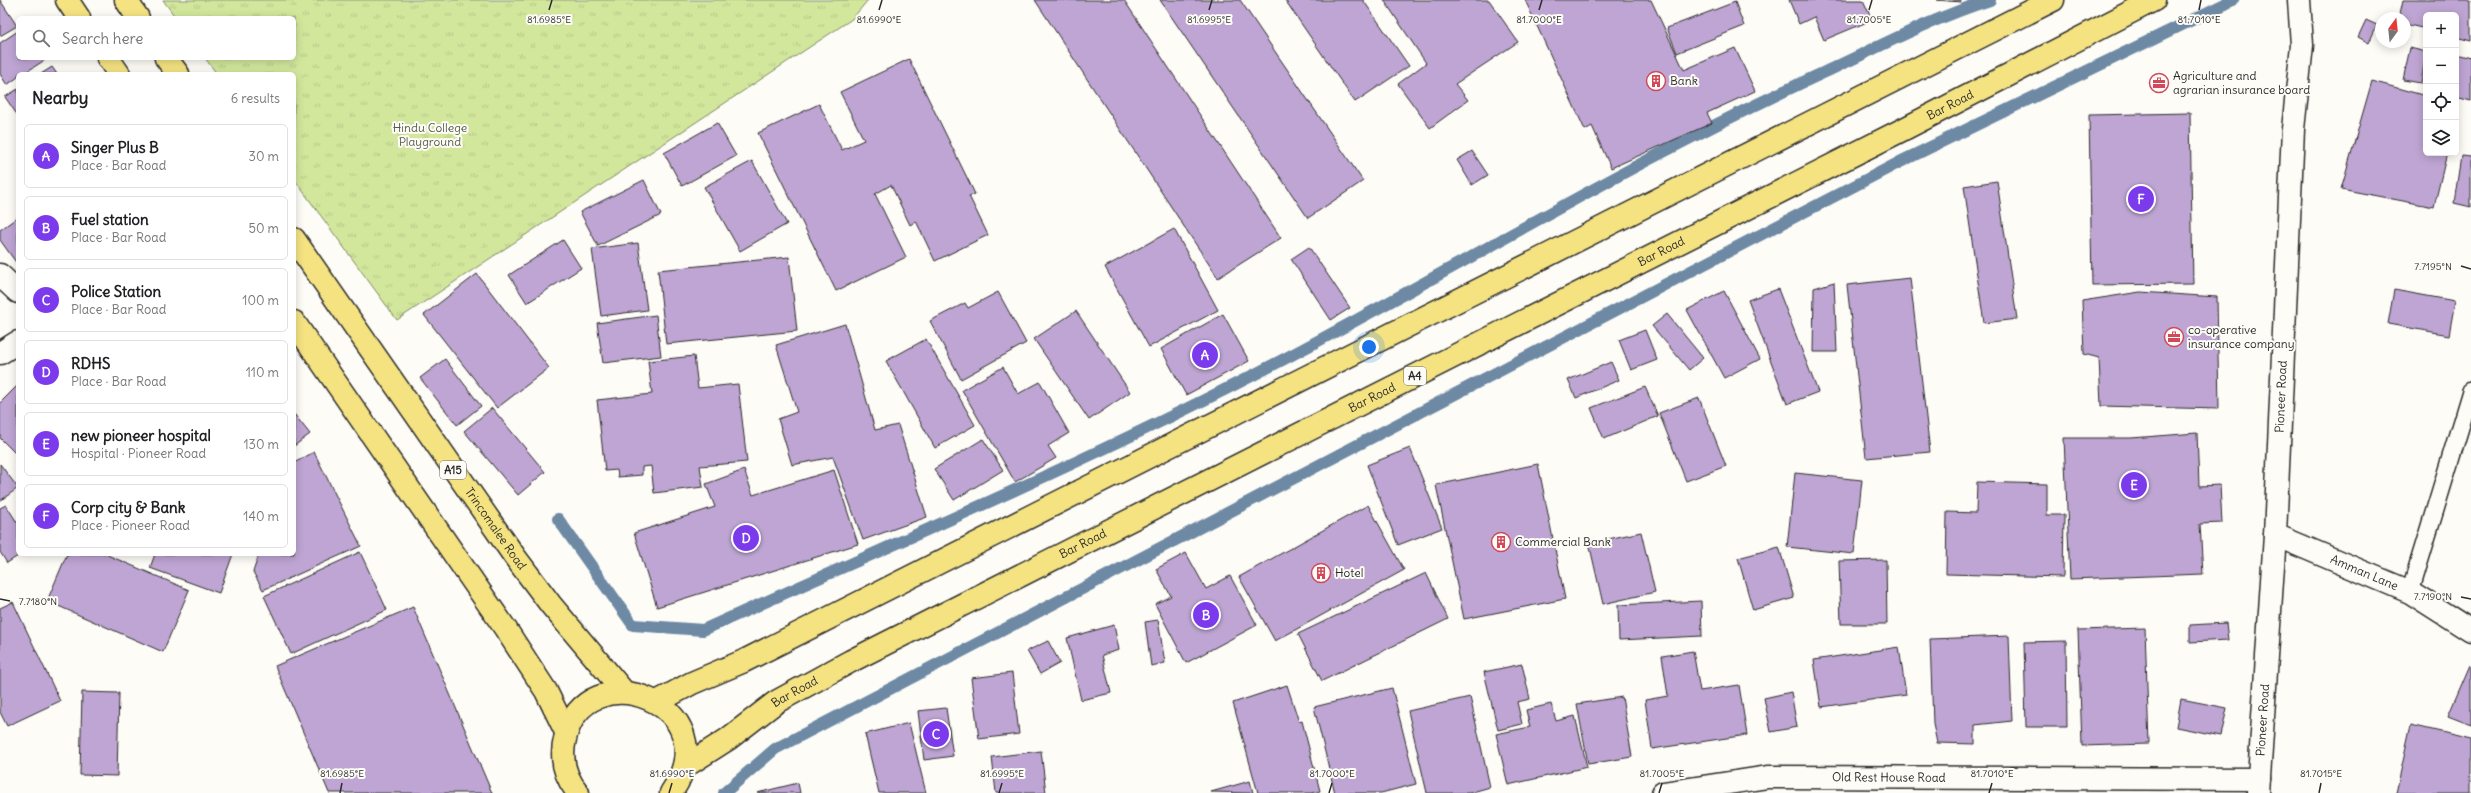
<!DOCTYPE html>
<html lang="en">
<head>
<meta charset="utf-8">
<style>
	body { margin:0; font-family:Delius,sans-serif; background:#f2f2f2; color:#202124 }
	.controls { position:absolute; right:12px; top:12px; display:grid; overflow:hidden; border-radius:6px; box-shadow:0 2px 10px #0003 }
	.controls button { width:36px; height:36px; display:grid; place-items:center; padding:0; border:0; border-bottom:1px solid #e0e0e0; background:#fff; color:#202124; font:20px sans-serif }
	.compass { position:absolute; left:2375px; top:12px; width:36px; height:36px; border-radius:50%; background:#fff; box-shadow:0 2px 10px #0003; rotate:15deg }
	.you { position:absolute; left:1369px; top:347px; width:14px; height:14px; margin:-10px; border:3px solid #fff; border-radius:50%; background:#1a73e8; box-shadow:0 0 0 6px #1a73e833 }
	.badge { display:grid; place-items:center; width:26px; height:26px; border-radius:50%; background:#7c3aed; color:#fff; font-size:13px; font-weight:700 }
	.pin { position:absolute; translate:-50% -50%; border:2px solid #fff; box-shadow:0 1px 4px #0006 }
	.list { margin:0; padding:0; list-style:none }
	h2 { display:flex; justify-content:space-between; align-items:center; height:52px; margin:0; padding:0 16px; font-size:17px }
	h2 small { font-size:13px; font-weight:400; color:#757577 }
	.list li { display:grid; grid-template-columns:26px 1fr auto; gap:12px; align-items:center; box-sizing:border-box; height:64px; margin:0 8px 8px; padding:0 8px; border:1px solid #e0e0e0; border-radius:6px }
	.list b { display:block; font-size:15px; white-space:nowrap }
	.list p { margin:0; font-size:13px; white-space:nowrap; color:#757577 }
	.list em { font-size:13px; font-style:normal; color:#757577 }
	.icon { flex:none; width:22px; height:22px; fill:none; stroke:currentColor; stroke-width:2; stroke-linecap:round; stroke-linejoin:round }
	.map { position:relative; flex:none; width:2471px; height:793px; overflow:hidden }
	.search { position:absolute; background:#fff; box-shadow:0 2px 10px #0003; left:16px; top:16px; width:280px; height:44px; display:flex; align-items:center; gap:10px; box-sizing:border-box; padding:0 14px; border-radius:6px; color:#757577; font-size:15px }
	.panel { position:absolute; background:#fff; box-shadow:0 2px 10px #0003; left:16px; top:72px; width:280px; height:484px; border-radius:6px }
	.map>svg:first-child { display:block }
</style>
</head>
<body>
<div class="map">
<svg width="2471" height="793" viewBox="0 0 2471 793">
	<defs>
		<pattern id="grass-tufts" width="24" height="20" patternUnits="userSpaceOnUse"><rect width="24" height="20" fill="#d2e79c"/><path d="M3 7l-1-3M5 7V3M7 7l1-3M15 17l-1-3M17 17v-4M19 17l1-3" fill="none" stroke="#b4c687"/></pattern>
	</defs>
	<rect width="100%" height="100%" fill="#fdfcf7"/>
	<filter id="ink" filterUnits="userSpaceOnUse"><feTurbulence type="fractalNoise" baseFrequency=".025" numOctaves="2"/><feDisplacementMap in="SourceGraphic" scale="8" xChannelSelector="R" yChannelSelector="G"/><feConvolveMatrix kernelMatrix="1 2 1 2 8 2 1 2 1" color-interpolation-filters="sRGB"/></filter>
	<g filter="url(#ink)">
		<path fill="url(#grass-tufts)" stroke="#7e8964" d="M163 0H868L852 19 397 320 294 179V74H217L205 58H294V18H176Z"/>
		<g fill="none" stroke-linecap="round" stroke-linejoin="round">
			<g stroke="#6d89a4" stroke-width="12">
				<path d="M558 519 633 625 703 630C904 539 1109 453 1303 349 1477 256 1646 154 1825 72 1879 47 1933 18 1990 0"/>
				<path d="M724 793 775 749 1900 162 2233 0"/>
			</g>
		</g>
		<g fill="#bea5d3" stroke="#2b2b2b">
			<path d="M0 0 17 26 0 36Z"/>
			<path d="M1035 0H1124L1281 238 1218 278Z"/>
			<path d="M1160 0H1240L1363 181 1308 218Z"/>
			<path d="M1285 0H1363L1409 66 1355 102Z"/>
			<path d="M1384 0H1489L1518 42 1455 84 1468 100 1430 128 1398 84 1426 63Z"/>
			<path d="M1525 0H1651L1684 70 1735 48 1755 91 1707 113 1712 123 1611 168 1592 126 1585 130Z"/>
			<path d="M1789 0H1863L1872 20 1824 40 1814 17 1799 24Z"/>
			<path d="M1937 0H1961V2Z"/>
			<path d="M2403 0H2471V41L2456 37V15H2426V29L2405 24V18H2399Z"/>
			<path d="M1735 2 1744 26 1677 53 1667 28Z"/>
			<path d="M2366 20 2377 25 2369 43 2358 37Z"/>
			<path d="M18 31V58H48L23 74H18V77L7 85 0 74V43Z"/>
			<path d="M2410 48 2426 52 2421 83 2403 80Z"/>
			<path d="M2456 54 2471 58V101L2456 97Z"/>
			<path d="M909 59 975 194 969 196 988 235 935 261 916 221 910 225 891 185 875 194 906 257 836 291 758 133 819 104 842 150 864 140 840 92Z"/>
			<path d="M52 67 57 74H41Z"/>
			<path d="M2372 81 2426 96V153H2447L2434 207 2341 189Z"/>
			<path d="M18 89V116L5 97Z"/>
			<path d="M2190 113 2193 284 2092 285 2089 115Z"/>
			<path d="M717 123 736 156 682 186 664 153Z"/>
			<path d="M1472 151 1488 175 1472 185 1457 160Z"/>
			<path d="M2461 156 2471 157V207L2454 203Z"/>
			<path d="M752 161 787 224 740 251 704 187Z"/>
			<path d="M644 180 661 215 598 246 580 212Z"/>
			<path d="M1997 181 2017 319 1984 323 1964 186Z"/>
			<path d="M18 217V265L0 240V230Z"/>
			<path d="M1174 229 1218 310 1149 347 1105 267Z"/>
			<path d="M563 240 581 268 527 303 509 275Z"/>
			<path d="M638 243 647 310 601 316 592 249Z"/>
			<path d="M1309 247 1350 308 1331 320 1291 259Z"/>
			<path d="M789 257 797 331 666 344 658 270Z"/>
			<path d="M477 274 549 368 497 408 424 315Z"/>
			<path d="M1910 278 1930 452 1866 458 1847 285Z"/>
			<path d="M1834 282 1837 352H1813L1814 288Z"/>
			<path d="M1778 289 1818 392 1787 404 1748 300Z"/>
			<path d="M2394 290 2455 301 2449 335 2388 324Z"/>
			<path d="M1724 291 1760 359 1724 378 1687 310Z"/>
			<path d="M998 292 1026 343 961 379 930 321 965 303 968 308Z"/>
			<path d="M2140 292 2217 297 2219 409 2101 406 2099 358 2084 354 2082 301Z"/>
			<path d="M1076 311 1130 392 1089 420 1034 339Z"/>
			<path d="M1223 314 1249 361 1186 395 1161 349Z"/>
			<path d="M1667 314 1703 358 1689 370 1652 326Z"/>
			<path d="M656 315 661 356 603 363 597 323Z"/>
			<path d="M845 324 875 430 898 425 927 517 863 540 833 457 792 465 778 419 797 412 776 345Z"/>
			<path d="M1645 330 1657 360 1631 370 1619 340Z"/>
			<path d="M926 339 975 425 935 448 886 361Z"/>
			<path d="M694 356 698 388 738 384 747 462 700 466 703 487 654 493 651 466 642 467V475L618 477 617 470 605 471 597 400 652 394 648 361Z"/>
			<path d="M445 359 481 406 457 425 420 378Z"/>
			<path d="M1611 362 1619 380 1576 398 1568 380Z"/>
			<path d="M1003 367 1018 394 1040 382 1069 433 1048 446 1056 458 1015 482 962 390Z"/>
			<path d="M18 385V456L0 438V403Z"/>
			<path d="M1645 387 1658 416 1604 439 1591 408Z"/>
			<path d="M1699 398 1726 466 1686 481 1659 413Z"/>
			<path d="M492 408 545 472 518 495 464 431Z"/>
			<path d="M294 414 310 434 294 446Z"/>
			<path d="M2197 433 2199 486 2220 485 2222 523 2200 524 2203 574 2070 579 2064 438H2131Z"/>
			<path d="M983 439 1003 470 954 500 934 469Z"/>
			<path d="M1410 448 1442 528 1398 545 1367 465Z"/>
			<path d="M314 452 361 546 263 590 253 572 259 554H294V463Z"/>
			<path d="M0 464 18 488 0 501Z"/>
			<path d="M1538 464 1565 599 1464 619 1436 485Z"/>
			<path d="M744 470 753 495 834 470 858 544 657 607 634 533 715 507 706 484Z"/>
			<path d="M1795 473 1862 480 1854 554 1787 547Z"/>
			<path d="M1977 482 2047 484V515H2064L2063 577 1946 574 1947 512 1976 513Z"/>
			<path d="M6 505 18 524V554H21L7 563 0 552V508Z"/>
			<path d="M1368 505 1404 570 1275 641 1239 577Z"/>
			<path d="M1641 532 1655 592 1603 604 1589 543Z"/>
			<path d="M1779 547 1794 598 1753 610 1738 558Z"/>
			<path d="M360 552 387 610 291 654 264 596Z"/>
			<path d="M1186 553 1206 589 1230 576 1257 625 1186 663 1155 604 1171 596 1156 569Z"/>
			<path d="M67 554H105L189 590 163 652 47 601Z"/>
			<path d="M155 554H233L219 593 150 568Z"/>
			<path d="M1886 560 1887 624H1841L1839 561Z"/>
			<path d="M1426 573 1448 619 1322 681 1298 634Z"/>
			<path d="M1701 601 1702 636 1619 640 1618 605Z"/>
			<path d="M13 602 60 701 7 726 0 712V608Z"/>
			<path d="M413 607 492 793H329L275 666Z"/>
			<path d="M1158 620 1165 663 1151 666 1145 622Z"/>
			<path d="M2226 623 2228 640 2190 642V625Z"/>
			<path d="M1114 625 1119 650 1102 655 1111 693 1081 700 1067 638Z"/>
			<path d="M2145 628 2149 744 2082 746 2078 630Z"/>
			<path d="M2009 636 2012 721 1975 725V744L1937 743 1933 724 1930 639Z"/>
			<path d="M1048 641 1060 663 1040 674 1027 651Z"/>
			<path d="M2066 641 2067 727H2026L2024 642Z"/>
			<path d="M1899 647 1906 695 1821 707 1814 660Z"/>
			<path d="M1693 651 1700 691 1739 685 1747 735 1652 749 1645 700 1668 696 1662 656Z"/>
			<path d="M1522 664 1530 699 1517 702 1522 724 1498 730 1484 672Z"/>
			<path d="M2470 665 2471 666V725L2448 716Z"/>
			<path d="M1012 673 1019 734 979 739 971 678Z"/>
			<path d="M1287 685 1299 722 1302 721 1320 791 1312 793H1258L1233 703Z"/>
			<path d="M1392 688 1416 784 1381 793H1335L1314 707Z"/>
			<path d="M82 692 119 693 117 776 80 775Z"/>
			<path d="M1791 692 1797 727 1771 732 1764 698Z"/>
			<path d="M1470 697 1490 787 1469 793H1427L1408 711Z"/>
			<path d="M1622 697 1632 757 1588 764 1577 704Z"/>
			<path d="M2181 699 2227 708 2221 736 2176 727Z"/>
			<path d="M1551 704 1556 721 1575 716 1587 767 1508 785 1496 734 1530 727 1526 710Z"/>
			<path d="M946 708 953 756 924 760 918 711Z"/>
			<path d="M909 723 926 793H879L865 734Z"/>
			<path d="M2411 725 2471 739V793H2396Z"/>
			<path d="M1041 751 1046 793H996L992 757Z"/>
			<path d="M1250 781 1253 793 1211 792Z"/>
			<path d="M798 783 800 793H757Z"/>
		</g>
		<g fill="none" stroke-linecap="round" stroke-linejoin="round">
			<g stroke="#2b2b2b" stroke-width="20">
				<path id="lane" d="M2410 592 2471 391"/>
			</g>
			<g stroke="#2b2b2b" stroke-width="25">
				<g id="street">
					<path d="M0 275 18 292"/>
					<path d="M0 353 18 342"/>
					<path id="s1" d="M2275 535 2410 592 2471 631"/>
				</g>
			</g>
			<g stroke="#2b2b2b" stroke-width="25">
				<g id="secondary">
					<path id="s2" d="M1663 793 1768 777 2259 779"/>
					<path id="s3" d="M2258 793 2275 535 2293 129 2302 45 2299 0"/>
				</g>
			</g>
			<g stroke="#2b2b2b" stroke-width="25">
				<g id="highway">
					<path d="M67 0 79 18"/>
					<path d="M126 0 138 18"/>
					<path d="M108 58 119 74"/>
					<path d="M166 58 178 74"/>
					<path id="s4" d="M294 239 515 557 551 605 624 692"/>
					<path d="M294 322 505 628 546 691 566 732"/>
					<path d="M657 702 692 683 744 661 2053 0"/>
					<path id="s5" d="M684 767 728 739 776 702 851 661 1904 129 2154 0"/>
					<path d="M578 793C565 777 560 759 565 739 585 649 732 704 671 793"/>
				</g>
			</g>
			<use href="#lane" stroke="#fdfcf7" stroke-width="17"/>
			<use href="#street" stroke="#fdfcf7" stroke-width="22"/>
			<use href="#secondary" stroke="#fdfcf7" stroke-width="22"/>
			<use href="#highway" stroke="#f5e382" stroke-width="22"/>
		</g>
	</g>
	<path fill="none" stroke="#2b2b2b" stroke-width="1.5" d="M549 10 552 0M879 10 882 0M1209 10 1212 0M1539 10 1542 0M1869 10 1872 0M2199 10 2201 0M2461 266 2471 269M2461 597 2471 599M0 599 10 601M340 793 342 783M669 793 672 783M999 793 1002 783M1329 793 1332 783M1659 793 1662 783M1989 793 1992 783M2319 793 2321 783"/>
	<defs>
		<g id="building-ring" transform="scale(1)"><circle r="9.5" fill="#fdfcf7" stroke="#d1495b" stroke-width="1.5"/><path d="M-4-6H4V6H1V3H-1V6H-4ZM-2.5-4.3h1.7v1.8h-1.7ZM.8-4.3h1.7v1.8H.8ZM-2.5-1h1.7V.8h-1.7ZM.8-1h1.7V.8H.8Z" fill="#d1495b"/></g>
		<g id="office-ring" transform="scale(1)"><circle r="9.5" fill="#fdfcf7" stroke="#d1495b" stroke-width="1.5"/><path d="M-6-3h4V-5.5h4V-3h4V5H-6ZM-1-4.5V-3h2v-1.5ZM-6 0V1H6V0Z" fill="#d1495b"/></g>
	</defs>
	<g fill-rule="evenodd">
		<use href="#building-ring" x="1656" y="81"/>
		<use href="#office-ring" x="2159" y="83"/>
		<use href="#office-ring" x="2174" y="337"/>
		<use href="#building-ring" x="1501" y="542"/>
		<use href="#building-ring" x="1321" y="573"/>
	</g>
	<g text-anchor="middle" stroke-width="4" stroke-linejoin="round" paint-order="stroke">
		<g fill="#fdfcf7" stroke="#6a6a68" stroke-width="1">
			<rect x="1404" y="367" width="22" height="18" rx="3"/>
			<rect x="440" y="461" width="26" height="18" rx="3"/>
		</g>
		<g font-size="11" font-weight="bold" fill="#2b2b2b">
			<text x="1415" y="380">A4</text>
			<text x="453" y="474">A15</text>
		</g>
		<g font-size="12" fill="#2b2b2b" stroke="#fdfcf7" text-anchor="start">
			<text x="2173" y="80">Agriculture and<tspan x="2173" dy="14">agrarian insurance board</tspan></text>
			<text x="1670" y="85">Bank</text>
			<text x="2188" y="334">co-operative<tspan x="2188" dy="14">insurance company</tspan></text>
			<text x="1515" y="546">Commercial Bank</text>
			<text x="1335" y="577">Hotel</text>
		</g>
		<g font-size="12" fill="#2b2b2b" stroke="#fdfcf7">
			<text dy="4" stroke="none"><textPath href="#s5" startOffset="1430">Bar Road</textPath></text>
			<text dy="4" stroke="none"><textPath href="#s5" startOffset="1106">Bar Road</textPath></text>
			<text dy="4" stroke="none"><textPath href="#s3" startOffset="397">Pioneer Road</textPath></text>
			<text dy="4" stroke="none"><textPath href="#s5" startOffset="782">Bar Road</textPath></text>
			<text dy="4" stroke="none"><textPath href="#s4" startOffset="353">Trincomalee Road</textPath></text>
			<text dy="4" stroke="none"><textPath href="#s5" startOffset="458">Bar Road</textPath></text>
			<text dy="4" stroke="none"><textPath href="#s1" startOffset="97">Amman Lane</textPath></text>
			<text dy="4" stroke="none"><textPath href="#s5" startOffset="134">Bar Road</textPath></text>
			<text dy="4" stroke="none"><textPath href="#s3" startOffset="73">Pioneer Road</textPath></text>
			<text dy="4" stroke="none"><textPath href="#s2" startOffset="227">Old Rest House Road</textPath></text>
		</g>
		<g font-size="12" fill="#555a47" stroke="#fdfcf7">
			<text x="430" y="132">Hindu College<tspan x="430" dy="14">Playground</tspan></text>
		</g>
	</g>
	<g font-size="10" text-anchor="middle" fill="#2b2b2b" stroke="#fdfcf7" stroke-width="4" stroke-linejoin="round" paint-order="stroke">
		<text x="1209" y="23">81.6995°E</text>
		<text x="549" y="23">81.6985°E</text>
		<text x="879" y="23">81.6990°E</text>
		<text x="1539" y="23">81.7000°E</text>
		<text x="1869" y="23">81.7005°E</text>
		<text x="2199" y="23">81.7010°E</text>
		<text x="2433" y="270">7.7195°N</text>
		<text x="2433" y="600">7.7190°N</text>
		<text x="38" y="605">7.7180°N</text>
		<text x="342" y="777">81.6985°E</text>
		<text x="672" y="777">81.6990°E</text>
		<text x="1002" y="777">81.6995°E</text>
		<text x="1332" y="777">81.7000°E</text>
		<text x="1662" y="777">81.7005°E</text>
		<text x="1992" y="777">81.7010°E</text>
		<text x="2321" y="777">81.7015°E</text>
	</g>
</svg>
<div class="controls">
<button>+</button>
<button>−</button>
<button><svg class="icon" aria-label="locate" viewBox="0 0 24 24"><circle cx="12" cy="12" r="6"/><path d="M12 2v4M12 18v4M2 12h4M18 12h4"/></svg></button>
<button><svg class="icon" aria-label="layers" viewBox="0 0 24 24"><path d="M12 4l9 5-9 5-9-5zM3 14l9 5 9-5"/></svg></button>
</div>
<svg class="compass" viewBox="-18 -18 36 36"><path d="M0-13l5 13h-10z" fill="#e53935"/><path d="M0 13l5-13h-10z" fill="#757577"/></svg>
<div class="you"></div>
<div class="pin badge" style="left:1205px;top:355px">A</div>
<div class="pin badge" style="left:1206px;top:615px">B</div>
<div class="pin badge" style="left:936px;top:734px">C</div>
<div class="pin badge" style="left:746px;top:538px">D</div>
<div class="pin badge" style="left:2134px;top:485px">E</div>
<div class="pin badge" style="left:2141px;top:199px">F</div>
<div class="search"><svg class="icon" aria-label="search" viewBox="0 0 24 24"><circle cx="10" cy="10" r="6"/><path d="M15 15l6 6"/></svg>Search here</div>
<section class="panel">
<h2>Nearby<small>6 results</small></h2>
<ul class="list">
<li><span class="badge">A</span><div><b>Singer Plus B</b><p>Place · Bar Road</p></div><em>30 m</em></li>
<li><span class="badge">B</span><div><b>Fuel station</b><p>Place · Bar Road</p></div><em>50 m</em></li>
<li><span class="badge">C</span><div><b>Police Station</b><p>Place · Bar Road</p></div><em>100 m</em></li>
<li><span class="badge">D</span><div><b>RDHS</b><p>Place · Bar Road</p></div><em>110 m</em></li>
<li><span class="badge">E</span><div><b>new pioneer hospital</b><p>Hospital · Pioneer Road</p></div><em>130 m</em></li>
<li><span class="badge">F</span><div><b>Corp city &amp; Bank</b><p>Place · Pioneer Road</p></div><em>140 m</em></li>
</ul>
</section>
</div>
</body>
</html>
